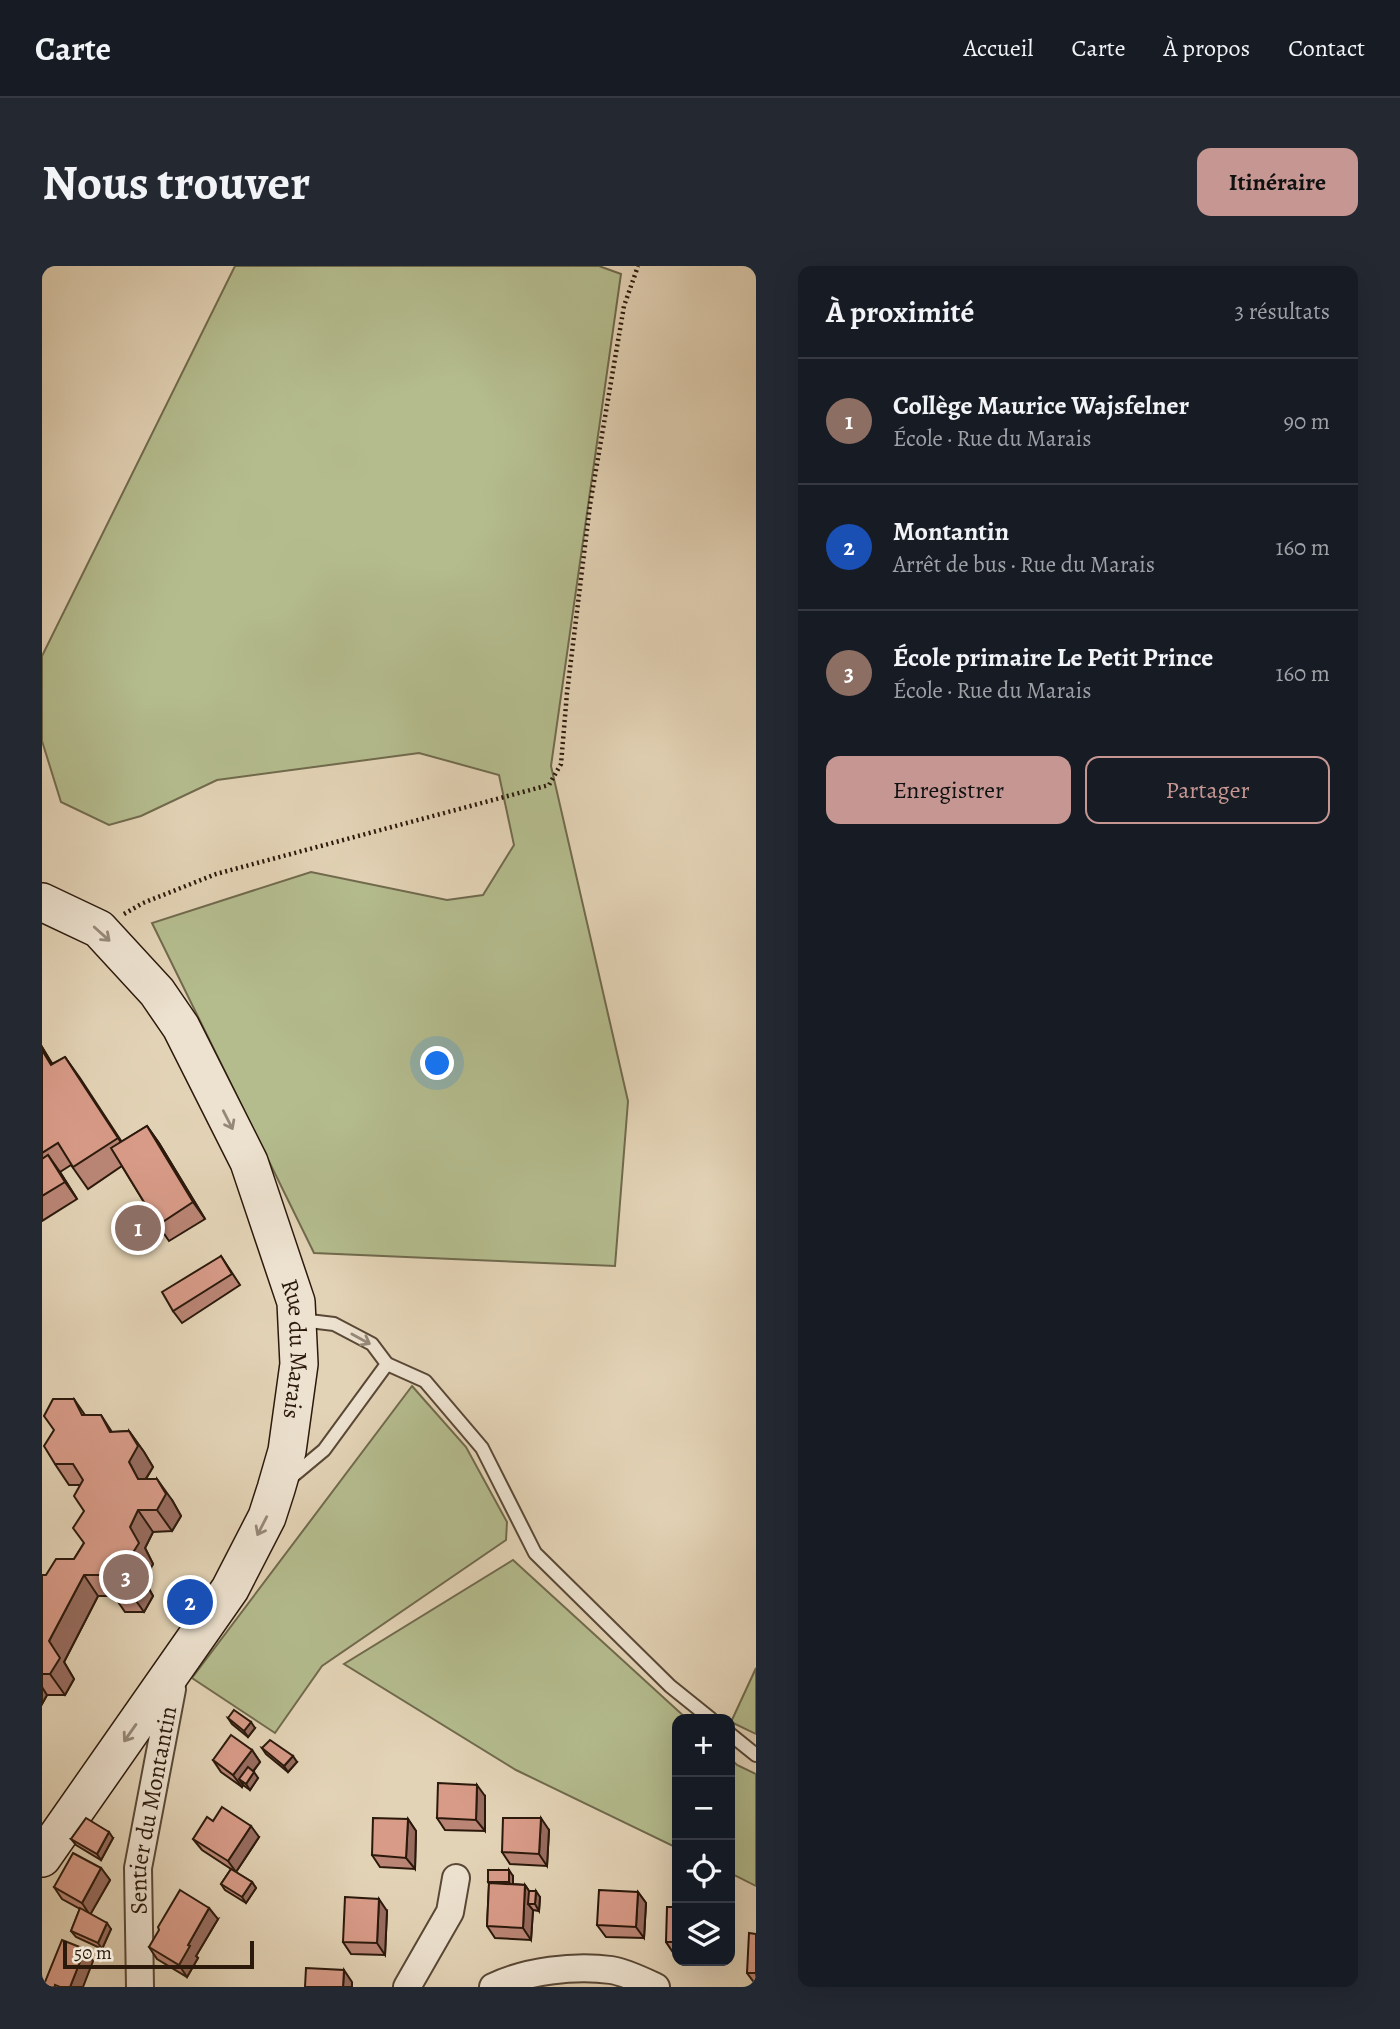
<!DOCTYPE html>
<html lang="fr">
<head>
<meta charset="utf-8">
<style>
	body { margin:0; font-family:Alegreya,serif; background:#242831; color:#f1f3f6 }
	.controls { position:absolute; right:21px; bottom:21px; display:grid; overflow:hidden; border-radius:14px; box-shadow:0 7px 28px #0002 }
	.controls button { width:63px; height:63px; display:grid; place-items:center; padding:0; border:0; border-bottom:2px solid #363941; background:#171b24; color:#f1f3f6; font:35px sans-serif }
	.scale { position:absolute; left:21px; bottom:18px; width:191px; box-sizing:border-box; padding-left:7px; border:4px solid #2b190c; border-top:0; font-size:19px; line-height:24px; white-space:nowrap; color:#2b190c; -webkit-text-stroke:5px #ede2d0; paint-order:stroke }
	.you { position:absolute; left:396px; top:798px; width:24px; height:24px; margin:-18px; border:5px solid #fff; border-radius:50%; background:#1a73e8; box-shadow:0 0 0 10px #1a73e833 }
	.badge { display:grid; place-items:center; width:46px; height:46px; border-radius:50%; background:#c59692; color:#fff; font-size:23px; font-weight:700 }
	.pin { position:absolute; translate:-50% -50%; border:4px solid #fff; box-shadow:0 2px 7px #0006 }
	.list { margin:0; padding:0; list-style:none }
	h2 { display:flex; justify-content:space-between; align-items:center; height:91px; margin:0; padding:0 28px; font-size:30px }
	h2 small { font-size:23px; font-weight:400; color:#9ea1a6 }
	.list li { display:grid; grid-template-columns:46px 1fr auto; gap:21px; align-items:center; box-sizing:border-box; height:126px; padding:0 28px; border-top:2px solid #363941 }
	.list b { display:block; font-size:26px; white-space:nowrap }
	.list p { margin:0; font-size:23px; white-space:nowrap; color:#9ea1a6 }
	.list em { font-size:23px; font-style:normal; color:#9ea1a6 }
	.actions { display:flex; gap:14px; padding:21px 28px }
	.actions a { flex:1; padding:16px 0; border:2px solid #c59692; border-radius:14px; text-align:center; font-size:24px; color:#c59692 }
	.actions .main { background:#c59692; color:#111 }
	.icon { flex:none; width:38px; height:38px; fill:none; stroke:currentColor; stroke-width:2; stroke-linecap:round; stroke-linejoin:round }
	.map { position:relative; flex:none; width:714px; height:1721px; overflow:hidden; border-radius:14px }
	header { display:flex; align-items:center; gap:42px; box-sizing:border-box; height:98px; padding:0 35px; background:#171b24; border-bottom:2px solid #363941 }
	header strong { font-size:33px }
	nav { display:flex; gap:38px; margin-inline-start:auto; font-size:24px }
	.intro { display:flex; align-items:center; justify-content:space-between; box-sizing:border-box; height:168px; padding:0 42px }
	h1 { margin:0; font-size:49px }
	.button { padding:18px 32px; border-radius:14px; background:#c59692; color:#111; font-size:24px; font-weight:700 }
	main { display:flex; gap:42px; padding:0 42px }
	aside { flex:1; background:#171b24; border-radius:14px; box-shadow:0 7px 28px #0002 }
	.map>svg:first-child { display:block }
</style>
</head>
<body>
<header>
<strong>Carte</strong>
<nav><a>Accueil</a><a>Carte</a><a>À propos</a><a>Contact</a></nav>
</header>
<div class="intro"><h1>Nous trouver</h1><a class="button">Itinéraire</a></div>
<main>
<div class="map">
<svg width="714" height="1721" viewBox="0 0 714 1721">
	<rect width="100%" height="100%" fill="#e3d3b6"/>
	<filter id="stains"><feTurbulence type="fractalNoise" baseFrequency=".00286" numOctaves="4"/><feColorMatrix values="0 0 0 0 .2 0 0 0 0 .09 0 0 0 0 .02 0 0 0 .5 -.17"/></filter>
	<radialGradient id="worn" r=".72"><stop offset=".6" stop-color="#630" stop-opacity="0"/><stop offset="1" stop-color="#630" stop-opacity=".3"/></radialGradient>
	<g fill="#b4bc8e" stroke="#706a4d" stroke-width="2">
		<path d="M193 0H557L579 8 509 500 586 835 573 1000 272 987 110 657 269 606 405 634 441 629 472 579 457 509 377 487 175 514 99 550 67 559 19 536 0 475V390Z"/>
		<path d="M370 1120 424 1181 465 1256 464 1274 280 1400 233 1467 150 1412Z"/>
		<path d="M471 1294 645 1453H635V1582L474 1504 302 1398Z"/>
		<path d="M714 1402V1468L689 1456Z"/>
		<path d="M688 1492 695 1499 714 1508V1620L688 1607Z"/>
	</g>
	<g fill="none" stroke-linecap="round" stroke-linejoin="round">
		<g stroke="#594836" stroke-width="16">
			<g id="lane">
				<path d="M345 1098 383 1115 440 1182 493 1287 628 1420 669 1453"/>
				<path d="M246 1214 282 1184 345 1098 330 1078 292 1058 259 1054"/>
				<path d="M688 1468 714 1489"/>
			</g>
		</g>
		<g stroke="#594836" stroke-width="30">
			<g id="street">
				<path id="s1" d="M98 1721 96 1602 130 1423 127 1411"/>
				<path d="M365 1721 408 1646 414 1612"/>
				<path d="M451 1721C484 1705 532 1699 569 1704 583 1706 601 1715 614 1721"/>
			</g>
		</g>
		<g stroke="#2b190c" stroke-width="40">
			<g id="secondary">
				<path id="s2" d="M0 636 57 663 115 726 139 761 207 896 254 1036 257 1098 245 1185 234 1223 225 1251 188 1323 0 1592"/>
			</g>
		</g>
		<path stroke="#2b190c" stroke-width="4.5" stroke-dasharray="2 3.5" stroke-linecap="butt" d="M82 648 101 637 174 608 507 519 519 498 525 427 548 239 582 40 596 0"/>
		<use href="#lane" stroke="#ede2d0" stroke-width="12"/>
		<use href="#street" stroke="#ede2d0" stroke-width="26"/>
		<use href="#secondary" stroke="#ede2d0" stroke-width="37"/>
	</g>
	<g fill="#ba8575" stroke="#2b190c" stroke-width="2">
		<path d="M0 781 10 798 23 791 79 876 105 860 117 877 163 953 127 975 116 959 80 900 46 923 29 899 18 906 35 933 0 955Z"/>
		<path d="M179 990 198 1019 140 1057 131 1045Z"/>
		<path d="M32 1133 43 1149H59L70 1166 87 1165 102 1186 111 1201 104 1213 130 1234 139 1250 130 1265 111 1266 103 1282 111 1298 102 1314 111 1330 102 1346H83L72 1330H56L22 1396 32 1413 23 1429H5L0 1438V1309H4L32 1293 42 1277V1245L38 1219H27L13 1198Z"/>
		<path d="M186 1452 213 1462 206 1471 190 1458Z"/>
		<path d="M220 1482 255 1496 246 1506 224 1488Z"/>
		<path d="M210 1484 218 1496 211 1506 216 1512 208 1524 201 1519 200 1521 179 1506 171 1494Z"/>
		<path d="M443 1530V1565L403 1564 395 1552Z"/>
		<path d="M366 1553 374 1565 373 1603 338 1601 330 1589Z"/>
		<path d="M171 1555 217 1571 194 1606 210 1616 214 1622 204 1637 183 1624 179 1618 189 1603 160 1584 151 1573Z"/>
		<path d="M507 1564 505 1600 468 1598 460 1586Z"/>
		<path d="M71 1572 59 1594 34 1579 29 1573Z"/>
		<path d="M59 1602 68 1614 48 1648 69 1663 60 1683 34 1671 29 1665 38 1643 20 1633 12 1621Z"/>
		<path d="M471 1610V1618L483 1619 487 1625 498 1631 497 1645 491 1644 489 1674 453 1672 445 1660 447 1618 446 1616Z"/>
		<path d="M596 1626 604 1637 602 1672 564 1671 555 1659Z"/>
		<path d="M635 1641V1688H632L624 1676Z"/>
		<path d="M345 1645 343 1689 309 1688 301 1676Z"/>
		<path d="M176 1653 154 1690 156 1692 145 1711 115 1693 107 1681Z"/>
		<path d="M714 1668V1719L705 1707Z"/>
	</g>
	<g fill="#976c5f" stroke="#2b190c" stroke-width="2">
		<path d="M0 781 24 820 0 784Z"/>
		<path d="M23 791 38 812 91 893 76 872Z"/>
		<path d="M105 860 117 877 163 953 151 936Z"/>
		<path d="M6 889 18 906 35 933 23 916Z"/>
		<path d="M87 1165 102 1186 111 1201 101 1217 96 1213 87 1196Z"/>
		<path d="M115 1213 130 1234 139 1250 130 1265 115 1244Z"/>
		<path d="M96 1244 111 1266 103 1282 111 1298 102 1314 111 1330 102 1346 87 1325 88 1261Z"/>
		<path d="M42 1309 56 1330 22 1396 32 1413 23 1429 8 1408 7 1375Z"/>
		<path d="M0 1421 5 1429 0 1438Z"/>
		<path d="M209 1456 213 1462 206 1471 202 1465Z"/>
		<path d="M210 1484 218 1496 202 1517 197 1513 201 1519 200 1521 191 1509Z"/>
		<path d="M251 1490 255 1496 246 1506 242 1500Z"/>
		<path d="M212 1506 216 1512 208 1524 204 1518Z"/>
		<path d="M435 1519 443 1530V1565L434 1554Z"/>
		<path d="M499 1552 507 1564 505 1600 497 1588Z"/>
		<path d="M366 1553 374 1565 373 1603 364 1592Z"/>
		<path d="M209 1560 217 1571 194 1606 186 1595Z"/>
		<path d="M67 1566 71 1572 59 1594 55 1588Z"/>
		<path d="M59 1602 68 1614 48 1649 40 1637Z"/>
		<path d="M467 1604 471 1610V1623L467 1616Z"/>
		<path d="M210 1616 214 1622 204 1637 200 1631Z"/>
		<path d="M483 1619 491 1631 486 1638 491 1644 489 1674 481 1662Z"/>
		<path d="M494 1625 498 1631 497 1645 493 1638Z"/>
		<path d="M596 1626 604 1637 602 1672 594 1661Z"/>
		<path d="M337 1633 345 1645 343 1689 335 1677Z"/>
		<path d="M167 1642 176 1653 154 1690 156 1692 145 1711 137 1699 146 1679Z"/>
		<path d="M65 1657 69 1663 60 1683 56 1677Z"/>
		<path d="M43 1683 51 1695 41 1721H28Z"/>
		<path d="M302 1704 310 1716V1721H301Z"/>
	</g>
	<g fill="#d89b88" stroke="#2b190c" stroke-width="2">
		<path d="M0 784 9 799 23 791 76 872 31 901 16 877 0 887Z"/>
		<path d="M105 860 151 936 116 959 69 882Z"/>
		<path d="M6 889 23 916 0 930V893Z"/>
		<path d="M179 990 190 1008 131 1045 120 1026Z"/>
		<path d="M11 1133H32L40 1149H59L68 1166 87 1165 96 1180 87 1196 96 1213H115L124 1228 115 1244H96L88 1261 97 1277 87 1293 96 1309 87 1325H68L59 1309H42L7 1375 18 1392 8 1408H0V1309H4L14 1293H32L42 1277 31 1262 42 1245 32 1230 41 1214 31 1198H13L2 1180 12 1164 2 1150Z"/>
		<path d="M192 1444 209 1456 202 1465 186 1452Z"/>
		<path d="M189 1469 210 1484 191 1509 171 1494Z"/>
		<path d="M228 1474 251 1490 242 1500 220 1482Z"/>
		<path d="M206 1501 212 1506 204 1518 197 1513Z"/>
		<path d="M396 1517 435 1519 434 1554 395 1552Z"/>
		<path d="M180 1541 209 1560 186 1595 151 1573 165 1551 171 1555Z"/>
		<path d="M44 1552 67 1566 55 1588 29 1573Z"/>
		<path d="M331 1552 366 1553 364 1592 330 1589Z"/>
		<path d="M461 1552H499L497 1588 460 1586Z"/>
		<path d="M31 1587 59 1602 40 1637 12 1621Z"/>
		<path d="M189 1603 210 1616 200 1631 179 1618Z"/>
		<rect x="446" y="1604" width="21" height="12"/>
		<path d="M447 1617 483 1619 481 1662 445 1660Z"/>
		<path d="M138 1624 167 1642 146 1679 148 1680 137 1699 107 1681 117 1664 116 1661Z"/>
		<path d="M557 1624 596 1626 594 1661 555 1659Z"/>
		<path d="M487 1625H494L493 1638H486Z"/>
		<path d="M303 1631 337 1633 335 1677 301 1676Z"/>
		<path d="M625 1641H635V1676H624Z"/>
		<path d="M38 1642 65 1657 56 1677 29 1665Z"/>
		<path d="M707 1667 714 1668V1707H705Z"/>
		<path d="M20 1674 43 1683 28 1721H18L13 1719V1721H1Z"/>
		<path d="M264 1702 302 1704 301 1721H263Z"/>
	</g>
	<defs><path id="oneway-shaft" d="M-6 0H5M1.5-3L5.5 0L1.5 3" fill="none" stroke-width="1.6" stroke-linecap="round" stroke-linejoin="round" transform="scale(1.75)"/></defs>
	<g stroke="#968878">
		<use href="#oneway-shaft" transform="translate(60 668) rotate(42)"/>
		<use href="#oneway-shaft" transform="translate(186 854) rotate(63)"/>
		<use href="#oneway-shaft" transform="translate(319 1073) rotate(29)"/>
		<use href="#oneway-shaft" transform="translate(220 1260) rotate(117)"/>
		<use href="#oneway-shaft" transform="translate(88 1467) rotate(125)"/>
	</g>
	<g text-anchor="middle" stroke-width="6" stroke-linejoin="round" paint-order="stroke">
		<g font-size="24" fill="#2b190c" stroke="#ede2d0">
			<text dy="8" stroke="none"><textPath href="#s2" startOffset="537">Rue du Marais</textPath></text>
			<text dy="8" stroke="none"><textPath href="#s1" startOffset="178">Sentier du Montantin</textPath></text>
		</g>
	</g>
	<rect width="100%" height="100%" filter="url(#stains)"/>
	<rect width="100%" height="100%" fill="url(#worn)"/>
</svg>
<div class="controls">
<button>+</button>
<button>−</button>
<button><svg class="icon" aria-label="locate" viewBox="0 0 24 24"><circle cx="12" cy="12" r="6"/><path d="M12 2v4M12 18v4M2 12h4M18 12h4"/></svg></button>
<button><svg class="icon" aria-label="layers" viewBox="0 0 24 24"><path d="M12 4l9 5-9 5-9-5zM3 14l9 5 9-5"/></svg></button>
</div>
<div class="scale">50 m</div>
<div class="you"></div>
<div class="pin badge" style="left:96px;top:962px;background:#8d6e63">1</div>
<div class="pin badge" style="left:148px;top:1336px;background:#1a4fb4">2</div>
<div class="pin badge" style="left:84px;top:1311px;background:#8d6e63">3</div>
</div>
<aside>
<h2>À proximité<small>3 résultats</small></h2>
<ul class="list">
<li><span class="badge" style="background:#8d6e63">1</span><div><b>Collège Maurice Wajsfelner</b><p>École · Rue du Marais</p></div><em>90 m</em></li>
<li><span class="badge" style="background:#1a4fb4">2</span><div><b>Montantin</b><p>Arrêt de bus · Rue du Marais</p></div><em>160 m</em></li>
<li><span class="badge" style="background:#8d6e63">3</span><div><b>École primaire Le Petit Prince</b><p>École · Rue du Marais</p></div><em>160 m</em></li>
</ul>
<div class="actions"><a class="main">Enregistrer</a><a>Partager</a></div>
</aside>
</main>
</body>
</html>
